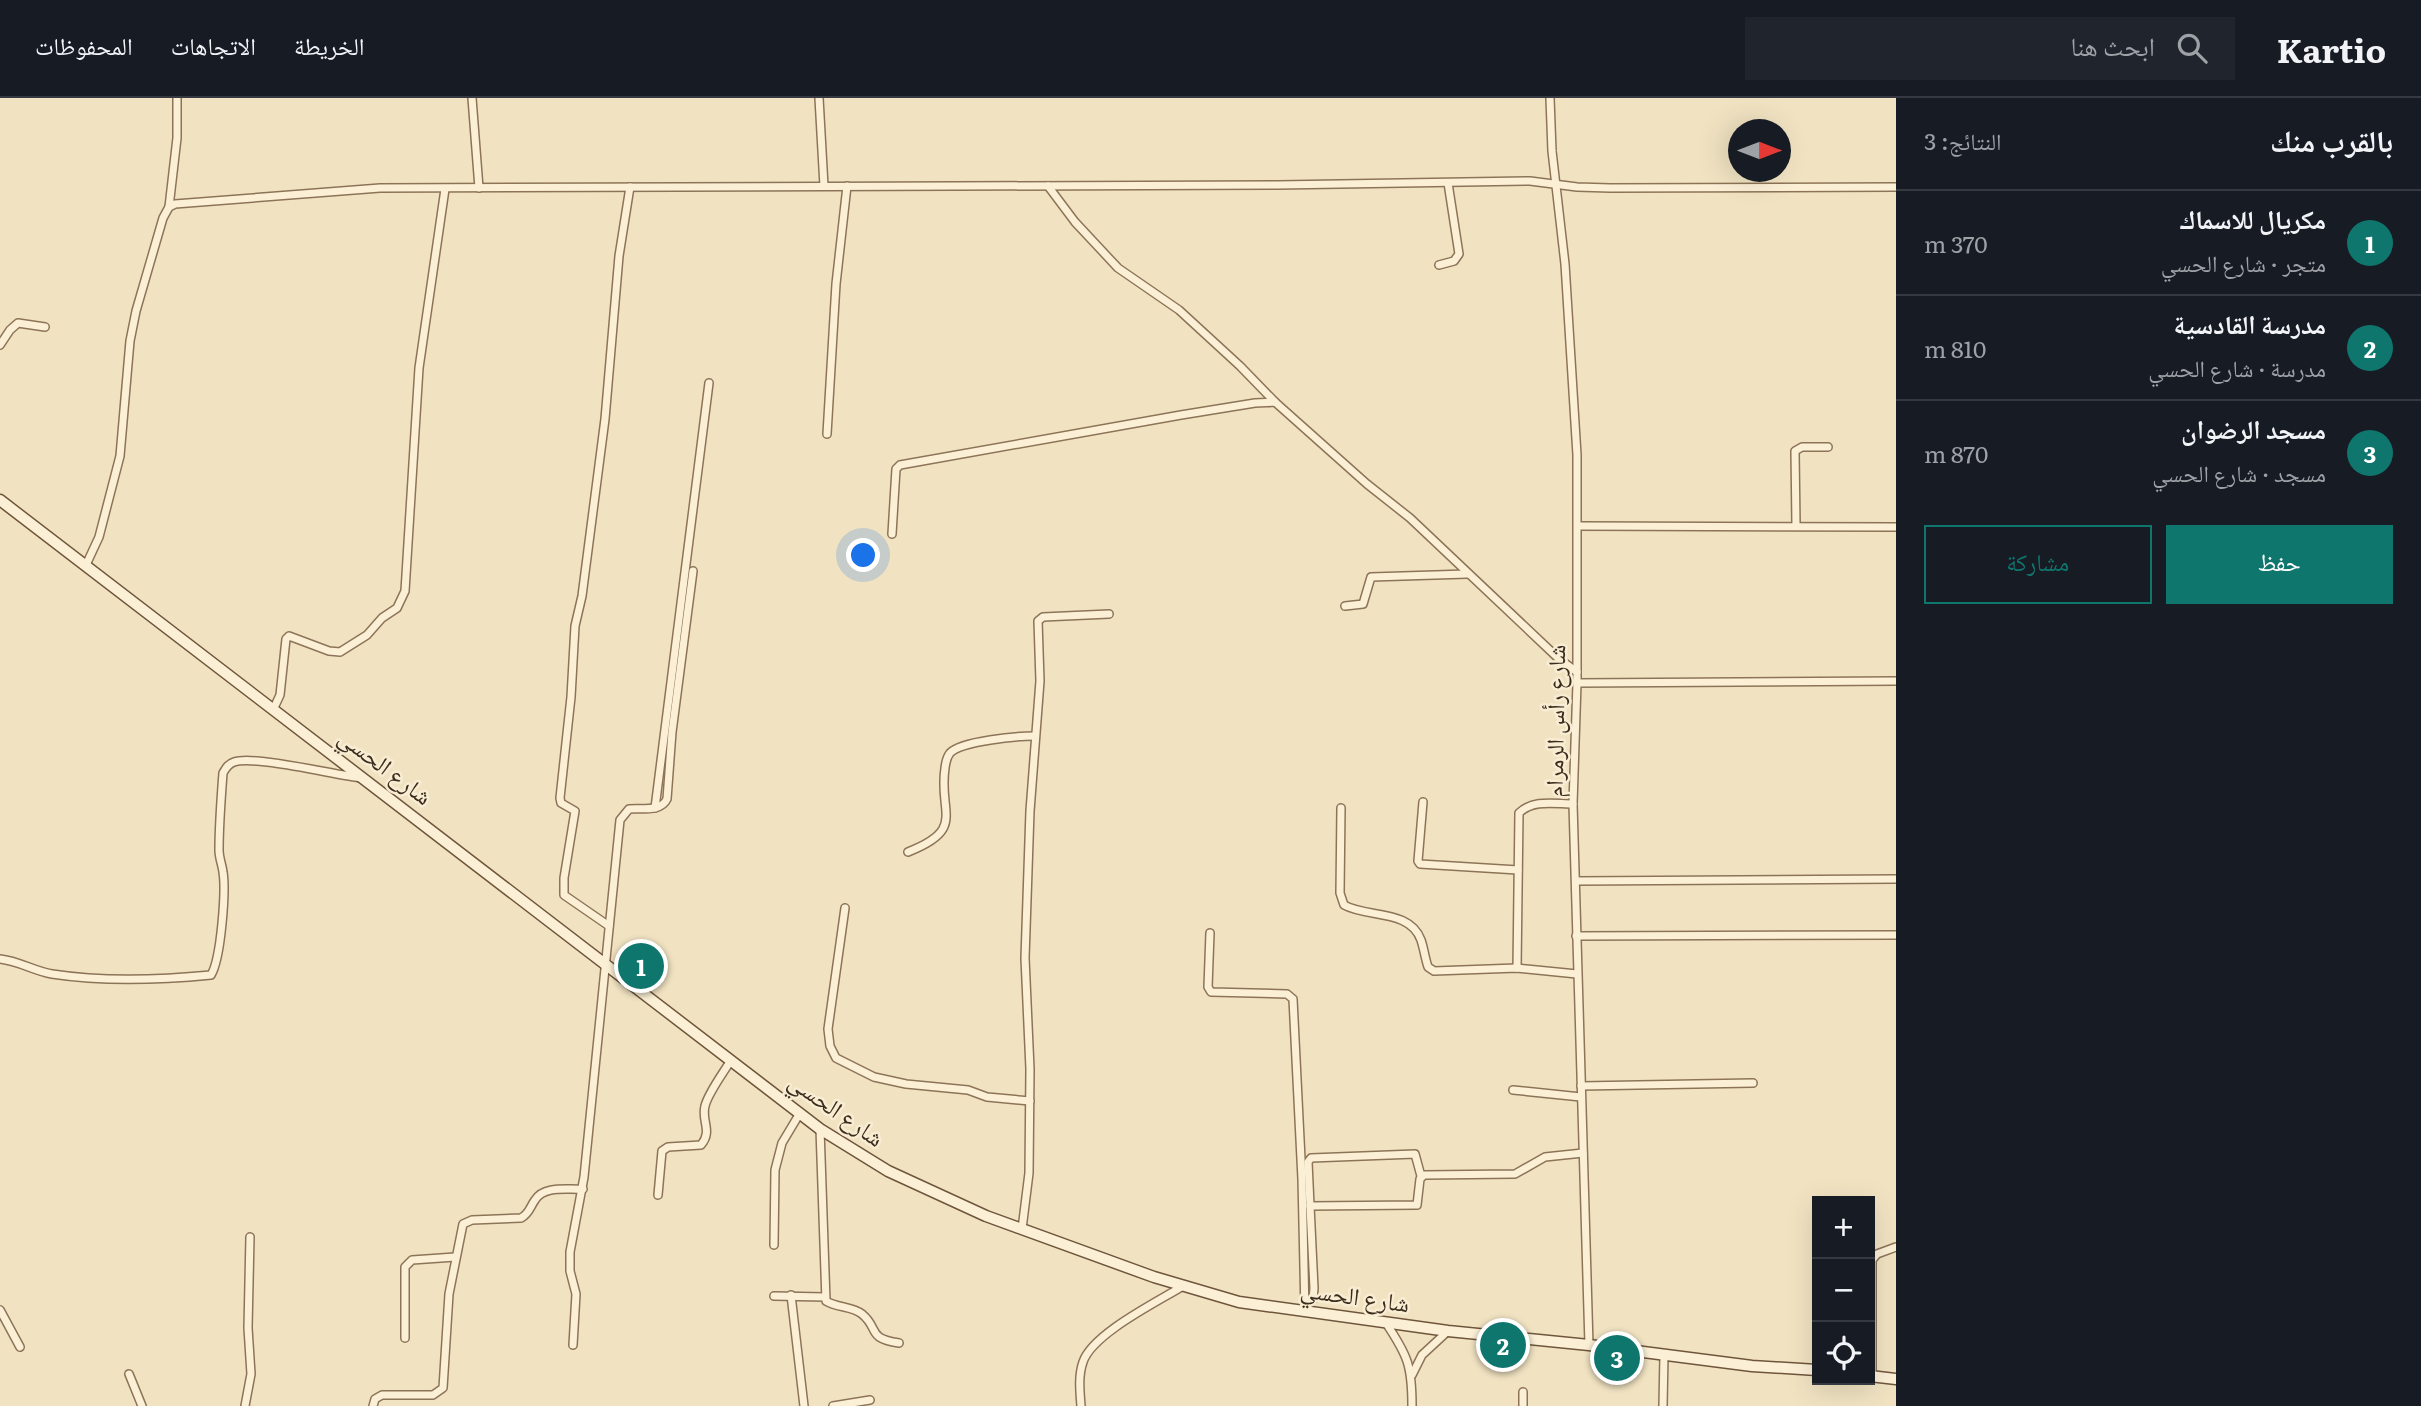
<!DOCTYPE html>
<html lang="ar">
<head>
<meta charset="utf-8">
<style>
	body { margin:0; font-family:Literata,"Noto Naskh Arabic",serif; background:#20242c; color:#f1f3f6; direction:rtl }
	.controls { position:absolute; right:21px; bottom:21px; display:grid; overflow:hidden; border-radius:0px; box-shadow:0 7px 28px #0002 }
	.controls button { width:63px; height:63px; display:grid; place-items:center; padding:0; border:0; border-bottom:2px solid #363941; background:#171b24; color:#f1f3f6; font:35px sans-serif }
	.compass { position:absolute; left:1728px; top:21px; width:63px; height:63px; border-radius:50%; background:#171b24; box-shadow:0 7px 28px #0002; rotate:90deg }
	.you { position:absolute; left:864px; top:458px; width:24px; height:24px; margin:-18px; border:5px solid #fff; border-radius:50%; background:#1a73e8; box-shadow:0 0 0 10px #1a73e833 }
	.badge { display:grid; place-items:center; width:46px; height:46px; border-radius:50%; background:#0f766e; color:#fff; font-size:23px; font-weight:700 }
	.pin { position:absolute; translate:-50% -50%; border:4px solid #fff; box-shadow:0 2px 7px #0006 }
	.list { margin:0; padding:0; list-style:none }
	h2 { display:flex; justify-content:space-between; align-items:center; height:91px; margin:0; padding:0 28px; font-size:30px }
	h2 small { font-size:23px; font-weight:400; color:#9ea1a6 }
	.list li { display:grid; grid-template-columns:46px 1fr auto; gap:21px; align-items:center; box-sizing:border-box; height:105px; padding:0 28px; border-top:2px solid #363941 }
	.list b { display:block; font-size:26px; white-space:nowrap }
	.list p { margin:0; font-size:23px; white-space:nowrap; color:#9ea1a6 }
	.list em { font-size:23px; font-style:normal; color:#9ea1a6 }
	.actions { display:flex; gap:14px; padding:21px 28px }
	.actions a { flex:1; padding:16px 0; border:2px solid #0f766e; border-radius:0px; text-align:center; font-size:24px; color:#0f766e }
	.actions .main { background:#0f766e; color:#fff }
	.icon { flex:none; width:38px; height:38px; fill:none; stroke:currentColor; stroke-width:2; stroke-linecap:round; stroke-linejoin:round }
	.map { position:relative; flex:none; width:1896px; height:1308px; overflow:hidden; direction:ltr }
	header { display:flex; align-items:center; gap:42px; box-sizing:border-box; height:98px; padding:0 35px; background:#171b24; border-bottom:2px solid #363941 }
	header strong { font-size:33px }
	nav { display:flex; gap:38px; margin-inline-start:auto; font-size:24px }
	.search { width:490px; height:63px; background:#20242c; display:flex; align-items:center; gap:18px; box-sizing:border-box; padding:0 24px; border-radius:0px; color:#9ea1a6; font-size:26px }
	main { display:flex }
	aside { flex:1; background:#171b24 }
	.map>svg:first-child { display:block }
</style>
</head>
<body>
<header>
<strong>Kartio</strong>
<div class="search"><svg class="icon" aria-label="search" viewBox="0 0 24 24"><circle cx="10" cy="10" r="6"/><path d="M15 15l6 6"/></svg>ابحث هنا</div>
<nav><a>الخريطة</a><a>الاتجاهات</a><a>المحفوظات</a></nav>
</header>
<main>
<aside>
<h2>بالقرب منك<small>النتائج: 3</small></h2>
<ul class="list">
<li><span class="badge">1</span><div><b>مكريال للاسماك</b><p>متجر · شارع الحسي</p></div><em>370 m</em></li>
<li><span class="badge">2</span><div><b>مدرسة القادسية</b><p>مدرسة · شارع الحسي</p></div><em>810 m</em></li>
<li><span class="badge">3</span><div><b>مسجد الرضوان</b><p>مسجد · شارع الحسي</p></div><em>870 m</em></li>
</ul>
<div class="actions"><a class="main">حفظ</a><a>مشاركة</a></div>
</aside>
<div class="map">
<svg width="1896" height="1308" viewBox="0 0 1896 1308">
	<rect width="100%" height="100%" fill="#f1e3c2"/>
	<g fill="none" stroke-linecap="round" stroke-linejoin="round">
		<g stroke="#8d7458" stroke-width="10">
			<g id="street">
				<path d="M472 0 479 90"/>
				<path d="M819 0 824 88"/>
				<path d="M1550 0 1552 53 1565 166 1577 357V585L1573 706 1589 1247"/>
				<path d="M1048 88 1075 124 1118 170 1179 212 1240 268 1275 304"/>
				<path d="M169 109 177 40V0"/>
				<path d="M1439 167 1454 163 1459 156 1448 85"/>
				<path d="M0 247 10 232 18 225 45 229"/>
				<path d="M827 336 836 186 847 88"/>
				<path d="M1796 427 1795 353 1802 349H1828"/>
				<path d="M1578 428 1896 429"/>
				<path d="M892 436 896 371 900 367 1181 317 1255 305 1275 304 1367 386 1410 420 1558 560 1577 574"/>
				<path d="M86 467 99 439 120 358 130 243 136 213 163 120 169 109 175 106 380 90 1278 87 1530 83 1577 89 1610 90 1896 89"/>
				<path d="M1345 508 1363 506 1371 479 1467 476"/>
				<path d="M1577 585 1896 583"/>
				<path d="M273 612 280 597 286 541 289 538 329 553 340 554 367 537 382 520 397 510 405 493 419 270 445 91"/>
				<path d="M1423 704 1418 763 1420 766 1518 772"/>
				<path d="M655 710 709 285"/>
				<path d="M1341 710 1340 795 1344 807C1367 820 1410 811 1421 842 1424 851 1425 860 1428 869L1434 873 1517 870 1577 876"/>
				<path d="M908 754C967 731 938 715 945 670 946 664 946 660 950 655 961 643 1018 638 1035 638"/>
				<path d="M1576 783 1896 781"/>
				<path d="M845 810 828 931 830 948 836 960 874 979 906 986 968 992 987 999 1030 1003"/>
				<path d="M609 828 564 797V780L575 713 561 705 560 700 571 599 575 528 582 498 605 321 619 158 630 89"/>
				<path d="M1210 835 1208 889 1211 894 1287 896 1293 901 1302 1081 1305 1214"/>
				<path d="M1576 838 1896 837"/>
				<path d="M0 861C19 863 34 873 52 876 104 884 159 882 211 877 221 861 226 793 223 774 222 766 219 760 219 752 219 727 221 701 223 675 226 670 228 666 234 664 254 657 335 677 362 680"/>
				<path d="M1517 870 1519 715C1533 701 1555 706 1573 706"/>
				<path d="M1581 988 1753 985"/>
				<path d="M1513 992 1581 999"/>
				<path d="M820 1031 826 1203C837 1210 852 1208 862 1216 880 1231 866 1240 899 1245"/>
				<path d="M658 1097 662 1053 668 1049 701 1047C713 1033 701 1023 705 1008 708 995 724 974 731 962"/>
				<path d="M1310 1108 1308 1064 1311 1060 1415 1056 1421 1078"/>
				<path d="M1022 1131 1029 1075 1030 971 1025 860 1030 713 1040 583 1038 523 1043 519 1109 516"/>
				<path d="M774 1147 775 1072 782 1045 800 1015"/>
				<path d="M791 1197 804 1308"/>
				<path d="M774 1198 825 1199"/>
				<path d="M1306 1208 1313 1202 1314 1190 1310 1108 1417 1107 1420 1081 1424 1077 1515 1076 1545 1059 1583 1055"/>
				<path d="M0 1212 20 1249"/>
				<path d="M1386 1225C1408 1258 1412 1268 1412 1308"/>
				<path d="M405 1240V1169L412 1162 455 1159"/>
				<path d="M573 1247 576 1196 570 1173V1154L584 1079 620 722 629 711C642 710 661 714 667 701L672 634 693 473"/>
				<path d="M129 1276 142 1308"/>
				<path d="M1412 1277 1422 1257 1448 1233"/>
				<path d="M1872 1278V1162L1877 1156 1896 1149"/>
				<path d="M1523 1294V1308"/>
				<path d="M245 1308 251 1276 248 1230 250 1139"/>
				<path d="M373 1308 375 1301 382 1297H433L443 1290 449 1196 463 1126 472 1122 521 1120C529 1116 530 1109 535 1102 544 1087 568 1092 583 1091"/>
				<path d="M833 1308 870 1302"/>
				<path d="M1081 1308C1080 1294 1078 1278 1083 1264 1092 1236 1157 1204 1183 1188"/>
				<path d="M1663 1308 1664 1257"/>
			</g>
		</g>
		<g stroke="#6f553b" stroke-width="13">
			<g id="secondary">
				<path d="M0 402 820 1031 888 1073 986 1118 1154 1179 1239 1204 1448 1233 1589 1247 1752 1268 1817 1272"/>
				<path d="M1870 1278 1896 1281"/>
			</g>
		</g>
		<use href="#street" stroke="#fbf0d6" stroke-width="7"/>
		<use href="#secondary" stroke="#fbf0d6" stroke-width="10"/>
	</g>
	<g text-anchor="middle" stroke-width="5" stroke-linejoin="round" paint-order="stroke">
		<g font-size="24" fill="#3c2c1d" stroke="#f8edd3">
			<text transform="translate(1556 623) rotate(-89)" y="8">شارع رأس الرمرام</text>
			<text transform="translate(385 669) rotate(37)" y="8">شارع الحسي</text>
			<text transform="translate(836 1012) rotate(35)" y="8">شارع الحسي</text>
			<text transform="translate(1355 1199) rotate(8)" y="8">شارع الحسي</text>
		</g>
	</g>
</svg>
<div class="controls">
<button>+</button>
<button>−</button>
<button><svg class="icon" aria-label="locate" viewBox="0 0 24 24"><circle cx="12" cy="12" r="6"/><path d="M12 2v4M12 18v4M2 12h4M18 12h4"/></svg></button>
</div>
<svg class="compass" viewBox="-18 -18 36 36"><path d="M0-13l5 13h-10z" fill="#e53935"/><path d="M0 13l5-13h-10z" fill="#9ea1a6"/></svg>
<div class="you"></div>
<div class="pin badge" style="left:641px;top:868px">1</div>
<div class="pin badge" style="left:1503px;top:1247px">2</div>
<div class="pin badge" style="left:1617px;top:1260px">3</div>
</div>
</main>
</body>
</html>
